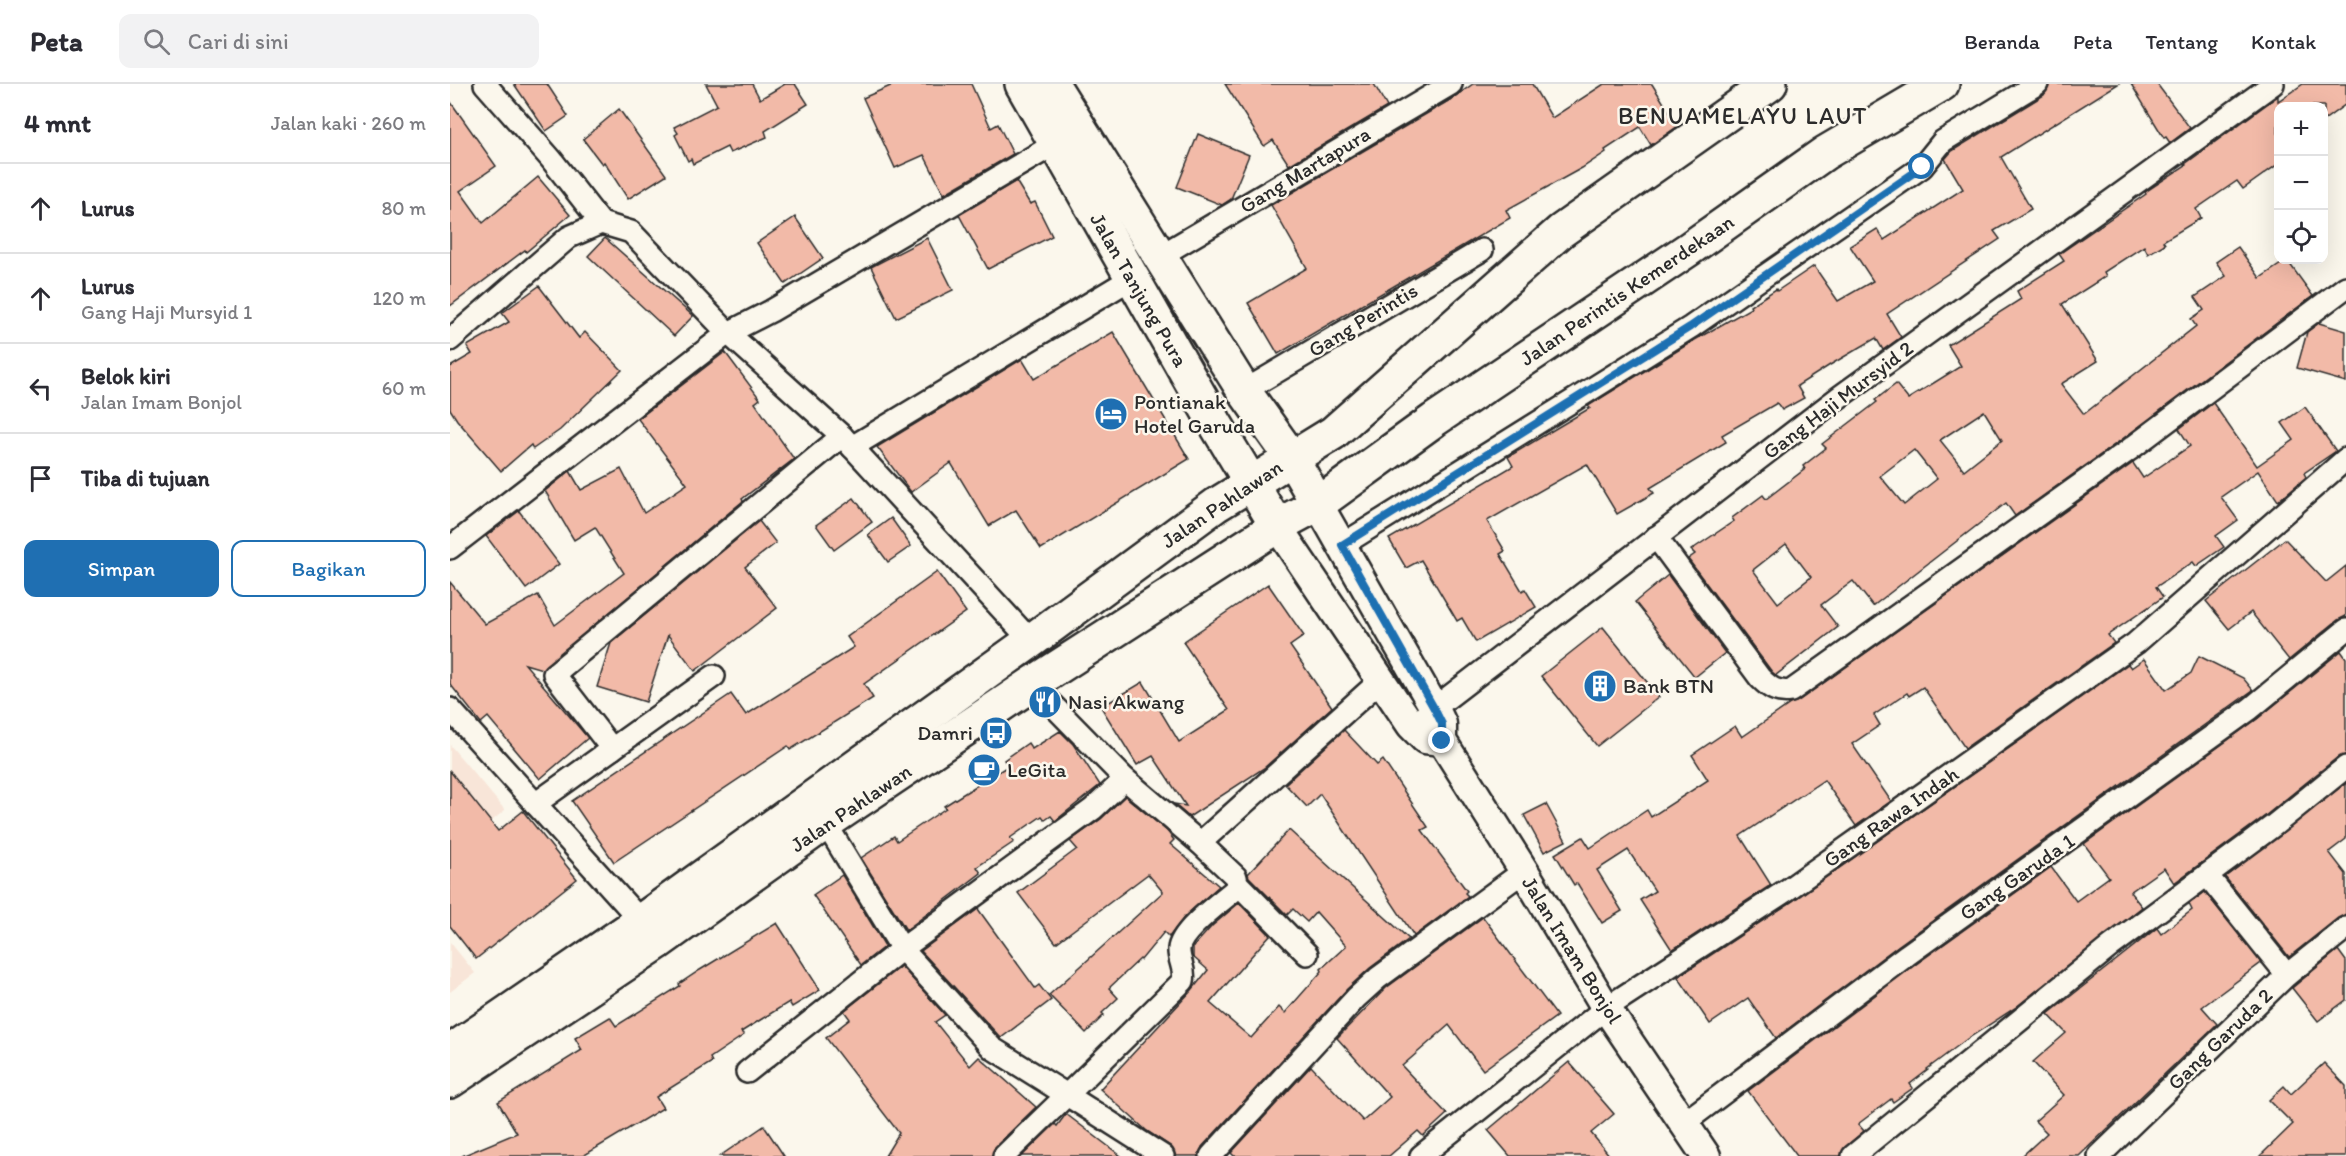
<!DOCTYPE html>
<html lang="id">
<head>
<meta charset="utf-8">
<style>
	body { margin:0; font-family:Itim,sans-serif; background:#f2f2f3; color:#2b2b33 }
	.controls { position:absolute; right:18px; top:18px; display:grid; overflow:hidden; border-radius:12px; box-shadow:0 6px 24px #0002 }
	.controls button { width:54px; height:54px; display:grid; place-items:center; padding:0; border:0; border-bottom:2px solid #e1e1e2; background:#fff; color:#2b2b33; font:30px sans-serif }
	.stop { position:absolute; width:18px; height:18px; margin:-14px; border:4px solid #1f6fb2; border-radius:50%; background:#fff }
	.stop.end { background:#1f6fb2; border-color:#fff; box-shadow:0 2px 6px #0008 }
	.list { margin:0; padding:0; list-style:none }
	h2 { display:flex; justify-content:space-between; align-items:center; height:78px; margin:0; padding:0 24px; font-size:26px }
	h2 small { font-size:20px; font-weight:400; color:#7c7c81 }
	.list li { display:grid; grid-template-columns:39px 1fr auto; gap:18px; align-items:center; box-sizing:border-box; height:90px; padding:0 24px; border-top:2px solid #e1e1e2 }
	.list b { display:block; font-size:22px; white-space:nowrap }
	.list p { margin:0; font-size:20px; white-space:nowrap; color:#7c7c81 }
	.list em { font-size:20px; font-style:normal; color:#7c7c81 }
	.actions { display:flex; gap:12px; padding:18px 24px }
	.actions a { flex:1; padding:14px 0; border:2px solid #1f6fb2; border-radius:12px; text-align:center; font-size:21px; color:#1f6fb2 }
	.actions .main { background:#1f6fb2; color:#fff }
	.icon { flex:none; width:33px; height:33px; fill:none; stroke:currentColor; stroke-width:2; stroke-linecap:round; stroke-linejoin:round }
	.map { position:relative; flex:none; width:1896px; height:1072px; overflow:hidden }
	header { display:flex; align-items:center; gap:36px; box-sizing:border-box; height:84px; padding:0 30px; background:#fff; border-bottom:2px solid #e1e1e2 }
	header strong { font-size:28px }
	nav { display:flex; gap:33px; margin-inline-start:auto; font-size:21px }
	.search { width:420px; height:54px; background:#f2f2f3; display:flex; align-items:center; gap:15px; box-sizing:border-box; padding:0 21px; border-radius:12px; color:#7c7c81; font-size:22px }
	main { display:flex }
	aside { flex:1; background:#fff }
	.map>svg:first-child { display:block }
</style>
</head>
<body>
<header>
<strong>Peta</strong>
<div class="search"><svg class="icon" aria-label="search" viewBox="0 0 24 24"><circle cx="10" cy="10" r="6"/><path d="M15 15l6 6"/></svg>Cari di sini</div>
<nav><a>Beranda</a><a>Peta</a><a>Tentang</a><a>Kontak</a></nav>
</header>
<main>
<aside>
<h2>4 mnt<small>Jalan kaki · 260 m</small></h2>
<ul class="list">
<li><svg class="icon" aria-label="ahead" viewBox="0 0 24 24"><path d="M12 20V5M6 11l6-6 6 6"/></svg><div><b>Lurus</b></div><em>80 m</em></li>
<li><svg class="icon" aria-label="ahead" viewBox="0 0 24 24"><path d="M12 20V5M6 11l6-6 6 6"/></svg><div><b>Lurus</b><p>Gang Haji Mursyid 1</p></div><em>120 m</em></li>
<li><svg class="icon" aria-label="left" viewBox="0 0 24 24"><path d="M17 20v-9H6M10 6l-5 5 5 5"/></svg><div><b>Belok kiri</b><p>Jalan Imam Bonjol</p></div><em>60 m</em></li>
<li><svg class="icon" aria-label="arrive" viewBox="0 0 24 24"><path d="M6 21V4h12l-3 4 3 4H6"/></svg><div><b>Tiba di tujuan</b></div></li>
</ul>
<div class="actions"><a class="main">Simpan</a><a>Bagikan</a></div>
</aside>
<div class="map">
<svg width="1896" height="1072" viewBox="0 0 1896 1072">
	<rect width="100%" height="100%" fill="#fbf7ec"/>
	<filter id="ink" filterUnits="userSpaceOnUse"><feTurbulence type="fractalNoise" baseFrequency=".0167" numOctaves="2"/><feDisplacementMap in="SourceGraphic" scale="12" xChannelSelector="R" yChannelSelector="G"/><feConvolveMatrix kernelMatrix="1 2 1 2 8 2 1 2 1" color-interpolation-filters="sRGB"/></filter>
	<g filter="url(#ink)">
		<g fill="#f8e5d8">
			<path d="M0 661 55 726 0 772Z"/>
			<path d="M0 858 25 889 0 908Z"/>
		</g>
		<g fill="#f2baa8" stroke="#2b2b2b" stroke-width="1.5" fill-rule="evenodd">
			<path d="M64 0H97L118 32 96 47Z"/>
			<path d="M256 0H302L310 15 335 0H345L358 20 315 47 317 53 280 69 277 63 243 80 241 75 238 77 225 51 228 49 224 43 267 21Z"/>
			<path d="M445 0H521L541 44 548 40 563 70 494 110 474 71 445 84 413 14Z"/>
			<path d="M775 0H924L937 23 839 81 823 56 814 62Z"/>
			<path d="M1023 0H1082L1102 34 1154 0H1202L1228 42 1201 61 1190 43 1155 66 1156 68 1132 84 1056 126 1060 134 828 270 798 219 857 184 821 121 1000 16Z"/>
			<path d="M1600 0H1668L1551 73 1581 125 1544 147 1550 155 1437 230 1451 253 1433 266 1426 254 1380 281 1347 302 1354 314 1332 326 1327 319 1272 351 1276 358 1200 404 1204 409 1167 430 1137 380 1037 437 1055 467 1050 470 1072 507 1075 505 1086 523 1026 558 1012 534 1007 537 971 476 956 484 939 455 1063 382 1058 373 1140 324 1138 322 1243 257 1301 224 1300 222 1326 205 1327 207 1364 182 1388 217 1423 197 1400 162 1427 145 1434 156 1513 105 1495 75 1502 67 1594 11Z"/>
			<path d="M1681 0H1707L1740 44 1720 59 1716 53 1714 54Z"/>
			<path d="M1853 0H1896V20L1874 36V22H1828V80L1793 105 1787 97 1746 125 1751 134 1713 157 1715 160 1698 170 1694 162 1654 188 1656 192 1612 220 1648 277 1611 300 1634 330 1746 242 1741 235 1754 226 1745 213 1776 192 1766 178 1788 163 1810 194 1837 176 1863 212 1671 356 1565 432 1556 419 1423 522 1403 497 1371 521 1388 543 1326 591 1322 588 1238 475 1245 470 1241 466 1284 437 1282 434 1313 411 1316 415 1355 385 1353 382 1376 364 1372 360 1427 318 1425 316 1446 300 1458 315 1511 282 1498 261 1571 215 1567 207 1614 177 1609 170 1696 110 1695 108 1736 81 1735 80 1828 12V17ZM1534 327 1552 356 1514 386 1490 356ZM1464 366 1487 395 1454 421 1430 392ZM1336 460 1361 493 1328 519 1303 486Z"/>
			<path d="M0 17 46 82 10 107 33 139 88 93 120 131 76 168 75 166 0 222Z"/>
			<path d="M169 25 216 91 178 115 154 78 152 80 133 55Z"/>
			<path d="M748 50 799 71 781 115 772 121 727 103Z"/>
			<path d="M566 97 580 120 585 118 602 152 538 185 509 131Z"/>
			<path d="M345 133 373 174 335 200 307 159Z"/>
			<path d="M155 154 243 232 224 252 138 172Z"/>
			<path d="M477 154 503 206 446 234 421 183Z"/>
			<path d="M89 202 129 254 135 248 172 286 110 346 83 365 81 361 51 387 7 336 0 325V283L22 270 17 262 59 238 52 229Z"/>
			<path d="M1869 239 1896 247V298L1847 284 1857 248Z"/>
			<path d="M663 248 739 375 591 465 566 426 539 442 501 379 461 408 427 363 572 275 584 295Z"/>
			<path d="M275 268 310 315 305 319 344 375 292 415 293 417 92 585 75 580 138 654 90 695 38 633 31 639 0 600V498L35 540 88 511 105 541 174 489 145 443 124 456 95 407 120 387 131 406 171 385 194 429 237 400 188 335Z"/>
			<path d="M1763 319 1807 382 1844 356 1832 339 1855 323 1886 367 1854 389 1856 393 1828 417 1808 387 1771 413 1788 436 1766 452 1774 463 1746 482 1743 478 1706 503 1713 513 1658 551 1664 559 1515 664 1473 603 1459 612 1457 609 1424 631 1430 641 1402 660 1441 717 1406 742 1374 696 1290 752 1321 801 1222 866 1190 816 1205 807 1178 766 1147 786 1172 827 1152 839 1127 799 1124 801 1105 770 1133 753 1140 764 1197 726 1201 733 1258 696 1242 671 1285 642 1292 653 1340 620 1348 617 1683 379 1693 394 1740 362 1729 345Z"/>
			<path d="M404 414 422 438 384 466 366 441Z"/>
			<path d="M69 427 109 480 76 505 36 452Z"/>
			<path d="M441 434 461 462 438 478 418 451Z"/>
			<path d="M309 437 326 459 295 483 327 524 245 587 218 551 196 618 147 603 161 559Z"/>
			<path d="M1835 455 1876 498 1896 482V532L1888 536 1839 576 1801 528 1779 545 1756 517Z"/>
			<path d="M487 488 516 528 414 600 423 614 340 666 338 662 164 778 122 717 281 610 296 631 404 563 397 553Z"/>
			<path d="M1218 491 1275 569 1245 593 1185 518Z"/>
			<path d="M818 500 854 552 840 562 882 623 814 684 739 733 724 720 736 722 703 672 687 681 651 623 693 598 729 658 779 626 733 558Z"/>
			<path d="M1153 543 1209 613 1147 662 1091 592Z"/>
			<path d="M1891 567 1896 574V671L1888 673 1815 732 1724 799 1714 784 1680 808 1692 823 1565 924 1517 955 1477 985 1478 986 1460 1000 1463 1004 1443 1018 1441 1015 1408 1040 1414 1047 1395 1063 1391 1072H1347L1298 1007 1465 881 1601 783 1626 817 1659 793 1634 760 1807 635Z"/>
			<path d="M1749 572 1793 594 1803 606 1449 861 1326 954 1298 914 1260 940 1228 893 1344 816 1678 580 1681 584 1694 575 1716 606 1741 589Z"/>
			<path d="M894 646 927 681 933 676 978 743 972 746 1017 807 1015 809 1018 812 964 852 870 710 857 723 835 700Z"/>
			<path d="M610 647 623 660 650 701 605 737 601 732 595 736 592 732 560 754 564 758 527 783 531 789 456 846 411 774 444 752 447 757 496 724 494 722 558 682 554 676 578 659 582 665Z"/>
			<path d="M0 687 48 747 73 727 127 795 26 875 0 842Z"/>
			<path d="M1896 699V755L1879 768 1896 790V830L1888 834 1839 873 1775 793Z"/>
			<path d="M675 712 717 747 724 756 720 760 769 802 735 832 719 853 714 848 691 876 690 875 659 904 668 914 652 929 654 931 636 949 599 911 713 808 698 790 606 859 568 809 627 765 620 757 651 735Z"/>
			<path d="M1096 720 1116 757 1094 768 1074 731Z"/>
			<path d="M839 746 959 855 920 884 897 905 752 1063 749 1072H726L720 1062 697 1047 650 1005 742 906 758 886 743 873V863L762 842 789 819 820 851 760 919 801 954 829 923 835 929 872 887 871 885 896 862 866 828 857 838 843 825 837 831 799 793 798 790Z"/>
			<path d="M392 791 435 862 411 881 363 811Z"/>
			<path d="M1755 808 1811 879 1752 923 1767 940 1629 1072H1572L1597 1049 1585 1037 1614 1011 1583 978 1616 949 1598 930 1707 844 1711 850 1742 826 1739 820Z"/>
			<path d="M528 825 585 904 589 901 601 916 551 954 471 867Z"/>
			<path d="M1033 833 1107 932 1033 986 999 941 952 982 997 1030 973 1052 968 1047 939 1072H784L781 1069 861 982 913 1037 940 1013 887 954 936 904Z"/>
			<path d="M327 839 370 906 342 923 339 918 291 948 294 951 260 974 262 978 206 1013 213 1024 133 1072H12L67 1049 48 1018 132 966 125 954 160 933 166 942 230 902 229 900 250 886Z"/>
			<path d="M1888 866 1896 877V916L1868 937 1842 904Z"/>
			<path d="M451 882 495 931 485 938 520 982 529 973 586 1023 545 1063 542 1072H435L449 1049 376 954 400 935 394 927Z"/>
			<path d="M1119 978 1164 1030 1141 1049 1160 1072H1060L1038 1046Z"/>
			<path d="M1874 979 1896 1002V1072H1810L1843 1040 1819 1016 1834 1002 1841 1010Z"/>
			<path d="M616 1030 671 1072H572L605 1040 607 1042Z"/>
			<path d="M314 1042 334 1072H270Z"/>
		</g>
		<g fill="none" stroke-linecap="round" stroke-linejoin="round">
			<g stroke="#2b2b2b" stroke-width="26">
				<g id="street">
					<path d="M35 0 101 75 151 139"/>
					<path d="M710 172 1001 0"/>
					<path d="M0 256 119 153 151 139 181 148 278 249 392 352 581 557"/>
					<path d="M794 307 1032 166"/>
					<path d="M402 363 682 194"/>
					<path d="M1206 453 1310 594C1320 604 1327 609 1341 607L1679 366 1896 203"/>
					<path d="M892 461 1241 243 1472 83 1493 57 1587 0"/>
					<path d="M0 464 278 249 321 227 605 60"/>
					<path d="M0 625 191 837"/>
					<path d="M974 632 1388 314 1823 0"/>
					<path d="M162 665 104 590 392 352"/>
					<path d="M675 695 750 759"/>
					<path d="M85 720 264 592"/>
					<path d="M376 740 452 865 542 964 617 1011 554 1072"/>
					<path d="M1757 791 1837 891"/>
					<path d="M787 799 857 870"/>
					<path d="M297 988 452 865 643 725 675 695 582 600"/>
					<path d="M1235 1038 1457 871 1800 625 1896 546"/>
					<path d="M713 1072 617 1011 733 897C736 885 728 876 729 865 730 847 773 816 787 804L786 793 750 759 931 596"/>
					<path d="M761 1072 906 914 928 894 1074 787"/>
					<path d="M971 1072 1156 924 1337 806 1686 559 1896 375"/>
					<path d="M1403 1072 1661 862 1823 742 1896 683"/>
					<path d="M1649 1072 1837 891 1896 844"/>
				</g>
			</g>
			<g stroke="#2b2b2b" stroke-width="33">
				<g id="secondary">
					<path d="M868 420 985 625 992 640V657L1074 787 1156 924 1256 1072"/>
					<path d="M827 442 961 641 975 655 992 657"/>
				</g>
			</g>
			<g stroke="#2b2b2b" stroke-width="38">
				<g id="highway">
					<path d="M572 0 765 339 827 442"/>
					<path d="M602 0 794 307 841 373 868 420"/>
					<path d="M0 968 191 837 581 557 766 421 883 349 1111 147 1320 0"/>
					<path d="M0 997 207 859 368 744 582 600 827 442 868 420 984 336 1239 165 1375 69 1492 0"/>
				</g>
			</g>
			<use href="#street" stroke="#fbf7ec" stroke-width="21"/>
			<use href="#secondary" stroke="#fbf7ec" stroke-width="28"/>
			<use href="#highway" stroke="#fbf7ec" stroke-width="33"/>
		</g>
	</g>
	<g fill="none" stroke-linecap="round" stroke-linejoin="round" filter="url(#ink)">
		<path stroke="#1f6fb2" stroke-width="8" d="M992 657V640L985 626 892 461 1240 243 1472 83"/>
	</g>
	<defs>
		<g id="hotel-disc" transform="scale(1.725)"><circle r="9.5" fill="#1f6fb2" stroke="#fbf7ec"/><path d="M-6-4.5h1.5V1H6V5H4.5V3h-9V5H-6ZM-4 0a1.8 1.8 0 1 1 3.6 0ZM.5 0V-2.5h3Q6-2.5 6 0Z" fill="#fff"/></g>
		<g id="building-disc" transform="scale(1.725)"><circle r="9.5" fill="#1f6fb2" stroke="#fbf7ec"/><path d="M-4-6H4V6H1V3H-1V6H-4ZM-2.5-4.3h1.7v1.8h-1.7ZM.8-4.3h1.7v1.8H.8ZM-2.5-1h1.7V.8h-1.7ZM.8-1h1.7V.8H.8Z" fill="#fff"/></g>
		<g id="restaurant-disc" transform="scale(1.725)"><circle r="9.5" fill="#1f6fb2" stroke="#fbf7ec"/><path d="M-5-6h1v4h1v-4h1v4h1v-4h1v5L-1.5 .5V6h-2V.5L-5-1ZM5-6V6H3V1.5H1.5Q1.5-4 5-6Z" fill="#fff"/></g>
		<g id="bus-disc" transform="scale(1.725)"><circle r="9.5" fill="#1f6fb2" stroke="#fbf7ec"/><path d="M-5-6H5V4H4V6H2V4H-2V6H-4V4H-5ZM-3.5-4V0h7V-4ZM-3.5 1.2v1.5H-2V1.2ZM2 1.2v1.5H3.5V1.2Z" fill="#fff"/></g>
		<g id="cafe-disc" transform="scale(1.725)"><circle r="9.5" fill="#1f6fb2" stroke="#fbf7ec"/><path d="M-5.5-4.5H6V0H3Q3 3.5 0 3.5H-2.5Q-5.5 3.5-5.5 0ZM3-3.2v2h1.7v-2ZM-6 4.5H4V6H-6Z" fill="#fff"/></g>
	</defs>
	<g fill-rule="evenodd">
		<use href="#hotel-disc" x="661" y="330"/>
		<use href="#building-disc" x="1150" y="602"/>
		<use href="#restaurant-disc" x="595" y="618"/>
		<use href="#bus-disc" x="546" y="649"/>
		<use href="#cafe-disc" x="534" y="686"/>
	</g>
	<g text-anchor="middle" stroke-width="5" stroke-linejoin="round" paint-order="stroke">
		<g font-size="21" fill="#2b2b2b" stroke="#fbf7ec">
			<text transform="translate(855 86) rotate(-31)" y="7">Gang Martapura</text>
			<text transform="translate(689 206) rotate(60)" y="7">Jalan Tanjung Pura</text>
			<text transform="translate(1177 206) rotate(-34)" y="7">Jalan Perintis Kemerdekaan</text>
			<text transform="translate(913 236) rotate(-31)" y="7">Gang Perintis</text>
			<text transform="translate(1388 316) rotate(-37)" y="7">Gang Haji Mursyid 2</text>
			<text transform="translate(772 420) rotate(-34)" y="7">Jalan Pahlawan</text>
			<text transform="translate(401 724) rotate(-34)" y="7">Jalan Pahlawan</text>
			<text transform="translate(1441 733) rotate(-35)" y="7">Gang Rawa Indah</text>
			<text transform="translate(1567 793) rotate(-35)" y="7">Gang Garuda 1</text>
			<text transform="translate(1122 866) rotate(58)" y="7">Jalan Imam Bonjol</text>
			<text transform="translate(1770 955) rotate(-44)" y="7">Gang Garuda 2</text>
		</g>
		<g font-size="21" fill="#2b2b2b" stroke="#fbf7ec" text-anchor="start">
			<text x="684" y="325">Pontianak<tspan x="684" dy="24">Hotel Garuda</tspan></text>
			<text x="1173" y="609">Bank BTN</text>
			<text x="618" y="625">Nasi Akwang</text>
			<text x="523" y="656" text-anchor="end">Damri</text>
			<text x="557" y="693">LeGita</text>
		</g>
		<g font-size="24" letter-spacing="1.5" fill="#2b2b2b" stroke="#fbf7ec">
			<text x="1293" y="40">BENUAMELAYU LAUT</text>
		</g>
	</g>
</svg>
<div class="controls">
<button>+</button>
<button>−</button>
<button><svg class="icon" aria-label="locate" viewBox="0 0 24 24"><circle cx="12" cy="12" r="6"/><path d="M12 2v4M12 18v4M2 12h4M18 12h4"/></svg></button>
</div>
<div class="stop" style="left:1472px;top:83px"></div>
<div class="stop end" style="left:992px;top:657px"></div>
</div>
</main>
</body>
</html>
